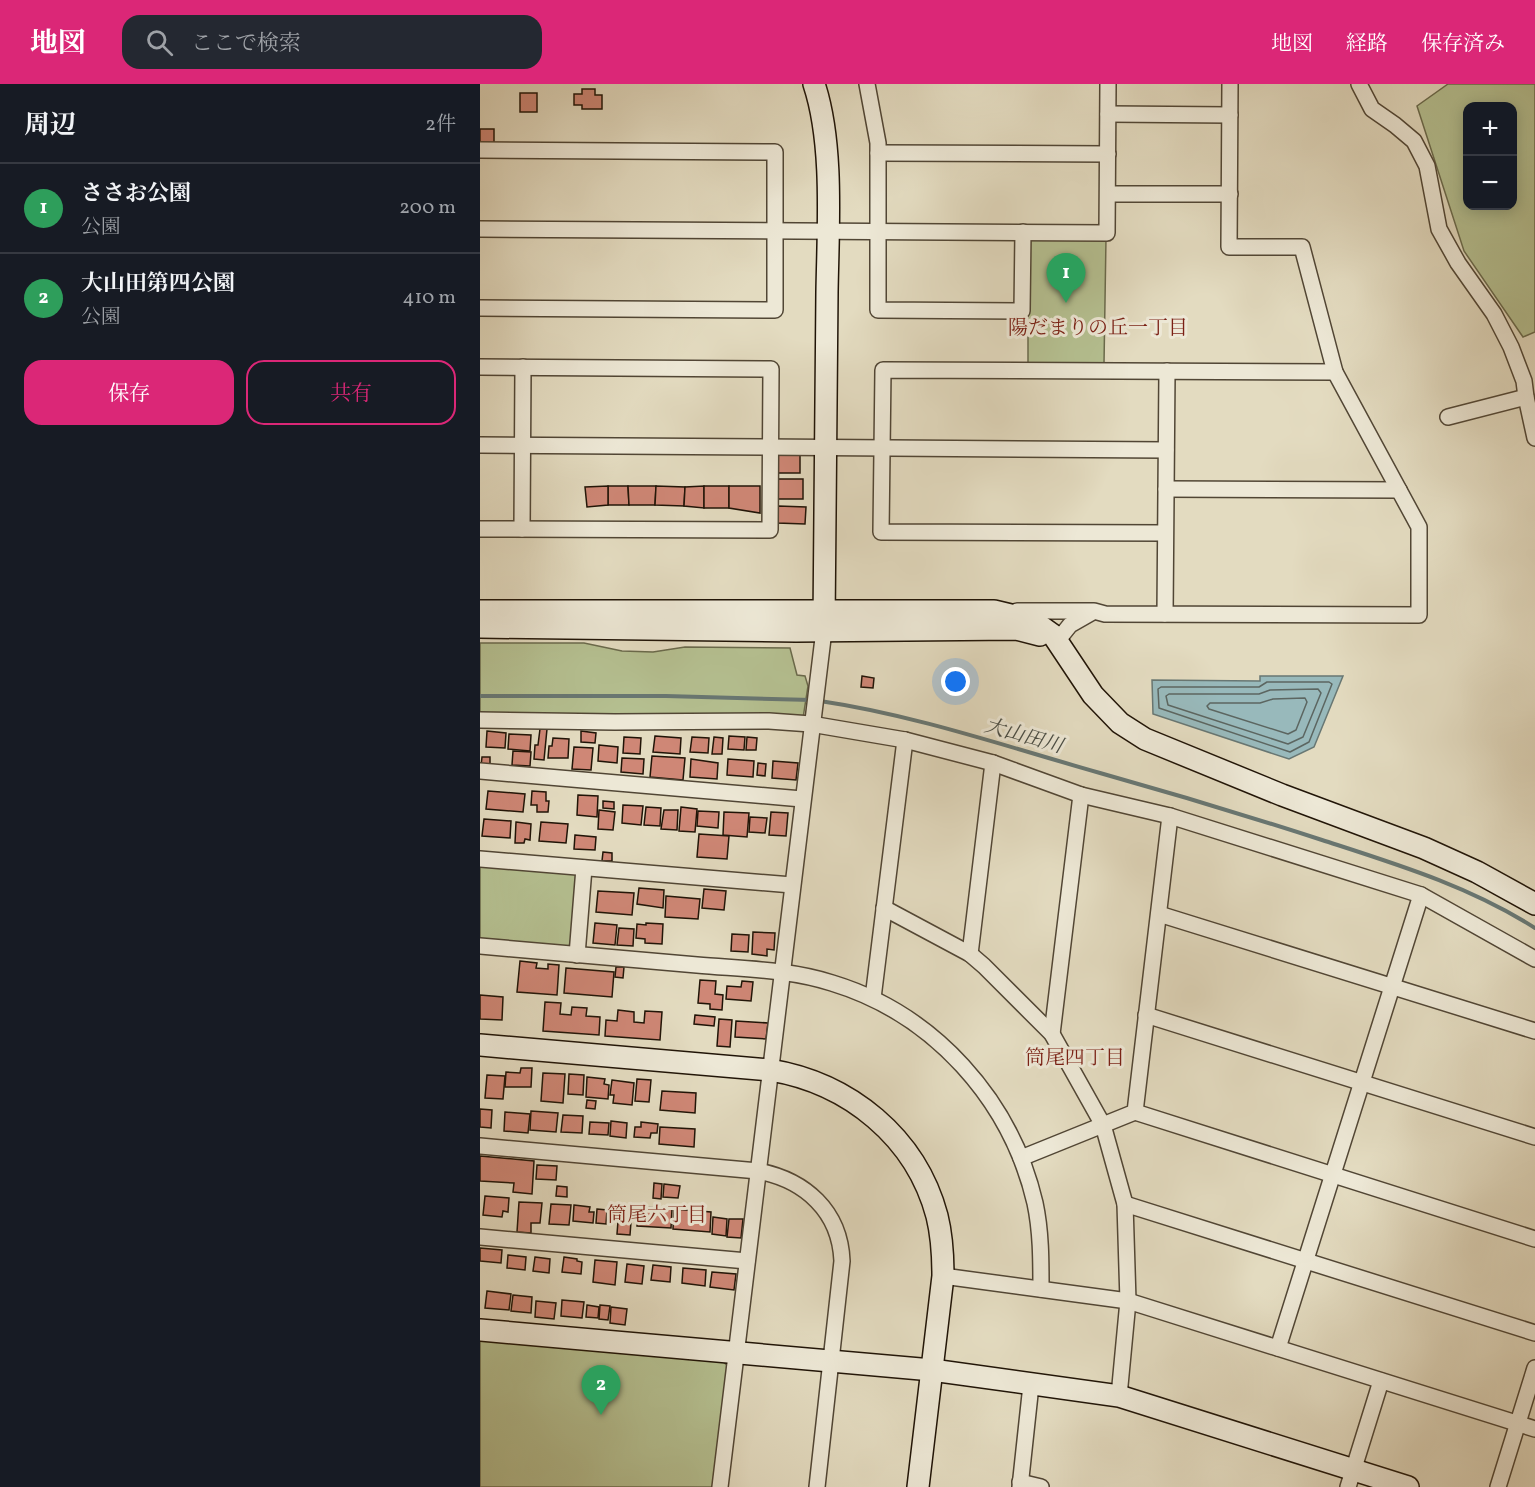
<!DOCTYPE html>
<html lang="ja">
<head>
<meta charset="utf-8">
<style>
	body { margin:0; font-family:Vollkorn,"Noto Serif JP",serif; background:#242831; color:#f1f3f6 }
	.controls { position:absolute; right:18px; top:18px; display:grid; overflow:hidden; border-radius:12px; box-shadow:0 3px 15px #0003 }
	.controls button { width:54px; height:54px; display:grid; place-items:center; padding:0; border:0; border-bottom:2px solid #363941; background:#171b24; color:#f1f3f6; font:30px sans-serif }
	.you { position:absolute; left:476px; top:598px; width:21px; height:21px; margin:-15px; border:4px solid #fff; border-radius:50%; background:#1a73e8; box-shadow:0 0 0 9px #1a73e833 }
	.badge { display:grid; place-items:center; width:39px; height:39px; border-radius:50%; background:#db2777; color:#fff; font-size:20px; font-weight:700 }
	.pin { position:absolute; translate:-50% -50px; filter:drop-shadow(0 2px 3px #0008) }
	.pin::after { content:''; position:absolute; top:32px; width:21px; height:18px; background:inherit; clip-path:polygon(0 0,100% 0,50% 100%) }
	.list { margin:0; padding:0; list-style:none }
	h2 { display:flex; justify-content:space-between; align-items:center; height:78px; margin:0; padding:0 24px; font-size:26px }
	h2 small { font-size:20px; font-weight:400; color:#9ea1a6 }
	.list li { display:grid; grid-template-columns:39px 1fr auto; gap:18px; align-items:center; box-sizing:border-box; height:90px; padding:0 24px; border-top:2px solid #363941 }
	.list b { display:block; font-size:22px; white-space:nowrap }
	.list p { margin:0; font-size:20px; white-space:nowrap; color:#9ea1a6 }
	.list em { font-size:20px; font-style:normal; color:#9ea1a6 }
	.actions { display:flex; gap:12px; padding:18px 24px }
	.actions a { flex:1; padding:14px 0; border:2px solid #db2777; border-radius:18px; text-align:center; font-size:21px; color:#db2777 }
	.actions .main { background:#db2777; color:#fff }
	.icon { flex:none; width:33px; height:33px; fill:none; stroke:currentColor; stroke-width:2; stroke-linecap:round; stroke-linejoin:round }
	.map { position:relative; flex:none; width:1055px; height:1403px; overflow:hidden }
	header { display:flex; align-items:center; gap:36px; box-sizing:border-box; height:84px; padding:0 30px; background:#db2777; color:#fff }
	header strong { font-size:28px }
	nav { display:flex; gap:33px; margin-inline-start:auto; font-size:21px }
	.search { width:420px; height:54px; background:#242831; display:flex; align-items:center; gap:15px; box-sizing:border-box; padding:0 21px; border-radius:18px; color:#9ea1a6; font-size:22px }
	main { display:flex }
	aside { flex:1; background:#171b24 }
	.map>svg:first-child { display:block }
</style>
</head>
<body>
<header>
<strong>地図</strong>
<div class="search"><svg class="icon" aria-label="search" viewBox="0 0 24 24"><circle cx="10" cy="10" r="6"/><path d="M15 15l6 6"/></svg>ここで検索</div>
<nav><a>地図</a><a>経路</a><a>保存済み</a></nav>
</header>
<main>
<aside>
<h2>周辺<small>2件</small></h2>
<ul class="list">
<li><span class="badge" style="background:#2e9e5b">1</span><div><b>ささお公園</b><p>公園</p></div><em>200 m</em></li>
<li><span class="badge" style="background:#2e9e5b">2</span><div><b>大山田第四公園</b><p>公園</p></div><em>410 m</em></li>
</ul>
<div class="actions"><a class="main">保存</a><a>共有</a></div>
</aside>
<div class="map">
<svg width="1055" height="1403" viewBox="0 0 1055 1403">
	<rect width="100%" height="100%" fill="#e3dbc0"/>
	<filter id="stains"><feTurbulence type="fractalNoise" baseFrequency=".00333" numOctaves="4"/><feColorMatrix values="0 0 0 0 .2 0 0 0 0 .09 0 0 0 0 .02 0 0 0 .5 -.17"/></filter>
	<radialGradient id="worn" r=".72"><stop offset=".6" stop-color="#630" stop-opacity="0"/><stop offset="1" stop-color="#630" stop-opacity=".3"/></radialGradient>
	<g fill="#b5c091" stroke="#6a6a4c" stroke-width="1.5" fill-rule="evenodd">
		<path d="M968 0H1055V248L1043 253 984 167 937 22ZM988 22H1032V122H988Z"/>
		<path d="M552 154H626L624 280 548 281V158Z"/>
		<path d="M0 559H104L142 567 173 568 205 563 310 564 317 591 325 592 328 602 323 634 0 630Z"/>
		<path d="M0 781 94 789 98 793 92 858 88 863 0 855Z"/>
		<path d="M0 1256 242 1277 248 1282 235 1403H0Z"/>
	</g>
	<path fill="#98b9bb" stroke="#687773" stroke-width="1.5" d="M780 592H863L834 663 809 675 673 630 672 596 780 597Z"/>
	<g fill="none" stroke-linecap="round" stroke-linejoin="round">
		<g stroke="#5c6661" stroke-width="1.5">
			<path d="M787 598H849L852 600 829 658 810 668 679 624 678 605 681 603H779Z"/>
			<path d="M838 605 841 609 823 653 808 660 688 621 686 612 689 610H779L790 606Z"/>
			<path d="M825 614 827 618 816 646 808 650 729 625 727 622 730 619H780L793 615Z"/>
		</g>
		<g stroke="#687773" stroke-width="4">
			<path d="M0 612H186L332 616"/>
			<path d="M340 617C435 631 528 663 620 689 695 710 768 732 842 756 916 780 989 802 1055 844"/>
		</g>
	</g>
	<g fill="#cf8776" stroke="#201407" stroke-width="1.5">
		<path d="M102 5H115V11H122V25H102V21H94V10H102Z"/>
		<rect x="40" y="9" width="17" height="19"/>
		<path d="M0 45H14V59L0 60Z"/>
		<rect x="296" y="369" width="24" height="20"/>
		<rect x="297" y="395" width="26" height="20"/>
		<path d="M128 402H148L149 421H128Z"/>
		<path d="M128 402V421L107 423 105 403Z"/>
		<path d="M148 402H176L175 421H149Z"/>
		<path d="M176 402 205 403 204 422 175 421Z"/>
		<path d="M224 402V424L204 422 205 403Z"/>
		<rect x="224" y="402" width="25" height="22"/>
		<path d="M249 402H280V429L249 424Z"/>
		<path d="M298 422 326 423 325 440 297 439Z"/>
		<path d="M382 592 394 594 393 604 381 603Z"/>
		<path d="M60 645H67L64 676 54 675 55 661H58Z"/>
		<path d="M7 647 26 649 25 664 6 663Z"/>
		<path d="M101 647 116 649 115 659 101 658Z"/>
		<path d="M29 650 51 651 50 667 28 665Z"/>
		<path d="M175 652 201 654 200 670 173 668Z"/>
		<path d="M249 652 265 653 264 666 248 665Z"/>
		<path d="M144 653 161 654 160 670 143 669Z"/>
		<path d="M212 653 229 654 228 669 210 668Z"/>
		<path d="M234 653 243 654 242 670H232Z"/>
		<path d="M267 653 277 654 276 666H266Z"/>
		<path d="M73 654 89 655 88 674H68L69 662H72Z"/>
		<path d="M119 661 138 663 137 679 118 677Z"/>
		<path d="M94 663 113 664 111 686 92 685Z"/>
		<path d="M33 667 51 668 50 682 32 681Z"/>
		<path d="M172 672 205 674 203 696 170 693Z"/>
		<path d="M2 673H10V683L1 682Z"/>
		<path d="M142 674 164 675 163 690 141 688Z"/>
		<path d="M211 675 238 679 237 695 210 693Z"/>
		<path d="M248 675 274 677 273 693 247 691Z"/>
		<path d="M293 677 318 679 316 696 292 694Z"/>
		<path d="M278 679 286 680 285 692 277 691Z"/>
		<path d="M8 707 45 710 43 728 6 725Z"/>
		<path d="M52 707 66 708V717H69L68 728H57V721H51Z"/>
		<path d="M98 711 118 712 117 733 97 731Z"/>
		<path d="M123 717 134 718V725L123 724Z"/>
		<path d="M143 721 163 722 161 741 142 739Z"/>
		<path d="M166 723 181 724 180 742 164 741Z"/>
		<path d="M201 723 217 725 215 748 199 747Z"/>
		<path d="M119 726 135 728 133 746 118 745Z"/>
		<path d="M184 726H198L197 746 181 745Z"/>
		<path d="M218 727 239 728 238 744 217 742Z"/>
		<path d="M244 728 269 729 267 753 243 751Z"/>
		<path d="M291 728 308 729 306 752 289 751Z"/>
		<path d="M270 733 287 734 285 749 269 748Z"/>
		<path d="M4 735 31 737 30 754 2 752Z"/>
		<path d="M36 738 51 740 50 756 45 755 44 759H35Z"/>
		<path d="M61 738 88 740 86 759 59 757Z"/>
		<path d="M219 750 249 752 247 775 217 773Z"/>
		<path d="M95 751 116 753 115 766 94 765Z"/>
		<path d="M123 768 132 769V777H122Z"/>
		<path d="M159 804 184 806 183 824 157 820Z"/>
		<path d="M224 805 246 807 244 826 222 824Z"/>
		<path d="M118 807 154 809 152 831 116 828Z"/>
		<path d="M186 812 220 815 218 835 185 833Z"/>
		<path d="M115 839 137 841 135 861 113 859Z"/>
		<path d="M166 839 183 840 182 860 165 859V855L156 854 157 840 166 841Z"/>
		<path d="M139 844 154 845 153 862 137 861Z"/>
		<path d="M273 848 295 849 294 866 287 865V872L272 870Z"/>
		<path d="M252 850 269 851 268 868 251 867Z"/>
		<path d="M40 877 57 879 56 884 68 885V880L79 881 77 911 37 908Z"/>
		<path d="M136 883H144L143 894 135 893Z"/>
		<path d="M86 884 134 888 132 913 84 909Z"/>
		<path d="M220 896 236 897 235 910 243 911 242 926 230 925V920L218 919Z"/>
		<path d="M262 897 273 898 271 917 246 915 247 902 261 903Z"/>
		<path d="M0 911 23 913 22 936 0 935Z"/>
		<path d="M65 918 81 919 80 930 91 931 92 923 107 924 106 932 120 933 119 951 63 947Z"/>
		<path d="M138 926 154 928V938L164 939 165 927 182 928 180 956 125 952 126 936 137 937Z"/>
		<path d="M215 931 235 933 234 942 214 940Z"/>
		<path d="M239 935 252 936 250 963 237 962Z"/>
		<path d="M256 937 288 939 286 955 255 953Z"/>
		<path d="M41 984H52L51 1003H25L26 988 40 989Z"/>
		<path d="M63 989 85 990 83 1019 61 1017Z"/>
		<path d="M89 990 104 991 103 1011 88 1010Z"/>
		<path d="M7 991 25 992 23 1015 5 1014Z"/>
		<path d="M107 993 125 995 124 1000 129 1001 128 1015 106 1013Z"/>
		<path d="M157 995 171 996 169 1018 155 1017Z"/>
		<path d="M132 996 154 999 152 1021 133 1019 134 1011H130Z"/>
		<path d="M182 1007 216 1009 215 1029 180 1026Z"/>
		<path d="M107 1016 116 1017 115 1025 106 1024Z"/>
		<path d="M0 1025 12 1026 11 1044 0 1043Z"/>
		<path d="M51 1027 78 1029 76 1048 50 1046Z"/>
		<path d="M25 1028 50 1030 48 1049 24 1047Z"/>
		<path d="M83 1031 103 1032 102 1049 81 1048Z"/>
		<path d="M131 1037 147 1039 146 1054 130 1052Z"/>
		<path d="M110 1038 129 1039 128 1051 109 1050Z"/>
		<path d="M161 1038 178 1040 177 1049H171L170 1054 154 1053 155 1043H161Z"/>
		<path d="M180 1043 215 1045 214 1063 179 1060Z"/>
		<path d="M0 1072 54 1077 52 1110 33 1108 34 1099 0 1097Z"/>
		<path d="M57 1081 77 1082 76 1096 56 1095Z"/>
		<path d="M174 1099 182 1100 181 1115 173 1114Z"/>
		<path d="M184 1100 200 1102 198 1114 183 1113Z"/>
		<path d="M77 1102 87 1103V1113L76 1112Z"/>
		<path d="M5 1112 29 1114 28 1128 23 1127 22 1133 3 1131Z"/>
		<path d="M39 1118 62 1119 60 1139H51V1149L37 1148Z"/>
		<path d="M71 1120 91 1121 89 1141 69 1140Z"/>
		<path d="M94 1121 110 1123 109 1128H114L113 1139 93 1137Z"/>
		<path d="M158 1122 192 1125 191 1144 157 1142Z"/>
		<path d="M117 1125 127 1126 126 1140 116 1139Z"/>
		<path d="M194 1125 231 1128 230 1148 193 1145Z"/>
		<path d="M233 1133 247 1135 246 1152 232 1150Z"/>
		<path d="M249 1135H263L261 1154 247 1153Z"/>
		<path d="M138 1137 151 1138 150 1151 137 1150Z"/>
		<path d="M0 1164 22 1166 21 1179 0 1177Z"/>
		<path d="M28 1171 46 1173 45 1186 27 1184Z"/>
		<path d="M55 1173 70 1175 69 1189 53 1187Z"/>
		<path d="M84 1173 97 1175V1177L102 1178 101 1190 82 1188Z"/>
		<path d="M115 1176 137 1178 135 1201 113 1198Z"/>
		<path d="M147 1180 164 1182 162 1200 145 1198Z"/>
		<path d="M173 1181 191 1183 190 1198 171 1196Z"/>
		<path d="M203 1184 226 1186 225 1202 202 1199Z"/>
		<path d="M232 1188 256 1190 254 1206 230 1203Z"/>
		<path d="M7 1207 31 1210 29 1226 5 1224Z"/>
		<path d="M33 1211 52 1213 51 1229 31 1227Z"/>
		<path d="M82 1216 104 1218 102 1234 81 1232Z"/>
		<path d="M56 1217 76 1219 74 1235 55 1233Z"/>
		<path d="M107 1221 119 1223 118 1234 106 1233Z"/>
		<path d="M120 1221 130 1222 128 1236 119 1235Z"/>
		<path d="M131 1223 147 1225 145 1241 130 1239Z"/>
	</g>
	<g fill="none" stroke-linecap="round" stroke-linejoin="round">
		<g stroke="#514635" stroke-width="18">
			<g id="street">
				<path d="M387 0 398 59V226L542 227 543 148"/>
				<path d="M879 0 892 25 915 41 934 57 947 82 959 145 978 179 1014 230 1031 263 1044 297 1046 313 1055 354"/>
				<path d="M628 30 750 31"/>
				<path d="M0 66 295 68V226L0 224"/>
				<path d="M398 69 628 70"/>
				<path d="M628 110H750"/>
				<path d="M0 145 627 149 628 0"/>
				<path d="M0 283 291 285 290 446 0 445"/>
				<path d="M968 333 1046 313"/>
				<path d="M0 361 686 366"/>
				<path d="M686 405 919 406"/>
				<path d="M42 445 43 283"/>
				<path d="M685 449 401 448 403 286 855 288"/>
				<path d="M537 527H614L625 530 939 531V443L855 288 822 163H749L750 0"/>
				<path d="M685 530 687 287"/>
				<path d="M578 556 590 541 611 529"/>
				<path d="M0 636 135 638 289 637 331 640 425 656 513 679 601 711 690 732 941 811 1055 875"/>
				<path d="M0 687 322 715"/>
				<path d="M0 775 312 801"/>
				<path d="M404 824 490 870 504 882 572 950 623 1041 645 1120 648 1217 639 1312"/>
				<path d="M679 830 1055 947"/>
				<path d="M0 862C72 868 145 875 217 881 262 885 309 885 352 899 454 930 531 1016 555 1119 561 1147 561 1176 561 1205"/>
				<path d="M490 870 513 679"/>
				<path d="M97 871 104 784"/>
				<path d="M393 914 425 656"/>
				<path d="M666 931 1055 1053"/>
				<path d="M572 950 601 711"/>
				<path d="M655 1028 1055 1155"/>
				<path d="M0 1062 278 1087C325 1096 360 1127 362 1177L337 1403"/>
				<path d="M541 1074 655 1028 690 732"/>
				<path d="M645 1120 1055 1249"/>
				<path d="M0 1153 267 1177"/>
				<path d="M463 1192 648 1217 1055 1345"/>
				<path d="M798 1264 941 811"/>
				<path d="M540 1398 561 1403"/>
				<path d="M240 1403 344 546"/>
				<path d="M540 1403 551 1301"/>
				<path d="M868 1403 901 1297"/>
				<path d="M1018 1403 1055 1284"/>
			</g>
		</g>
		<g stroke="#201407" stroke-width="24">
			<g id="secondary">
				<path d="M334 0C354 60 348 144 347 208 346 318 345 429 344 540"/>
				<path d="M0 527H514L552 536 573 551 613 611 640 639 665 655 802 711 944 764 997 788 1055 820"/>
				<path d="M0 543 316 547 536 545 560 551"/>
				<path d="M0 961 290 986C369 999 436 1053 457 1132 462 1152 463 1172 463 1192L438 1403"/>
				<path d="M0 1246 452 1286 639 1312 928 1403"/>
			</g>
		</g>
		<use href="#street" stroke="#ede8d6" stroke-width="15"/>
		<use href="#secondary" stroke="#ede8d6" stroke-width="21"/>
	</g>
	<g text-anchor="middle" stroke-width="6" stroke-linejoin="round" paint-order="stroke">
		<g font-size="20" fill="#7a1f14" stroke="#ede8d6">
			<text x="618" y="250">陽だまりの丘一丁目</text>
			<text x="595" y="980">筒尾四丁目</text>
			<text x="177" y="1137">筒尾六丁目</text>
		</g>
		<g font-size="20" font-style="italic" fill="#4a4e46" stroke="#ede8d6">
			<text transform="translate(544 651) rotate(16)" y="7">大山田川</text>
		</g>
	</g>
	<rect width="100%" height="100%" filter="url(#stains)"/>
	<rect width="100%" height="100%" fill="url(#worn)"/>
</svg>
<div class="controls">
<button>+</button>
<button>−</button>
</div>
<div class="you"></div>
<div class="pin badge" style="left:586px;top:219px;background:#2e9e5b">1</div>
<div class="pin badge" style="left:121px;top:1331px;background:#2e9e5b">2</div>
</div>
</main>
</body>
</html>
